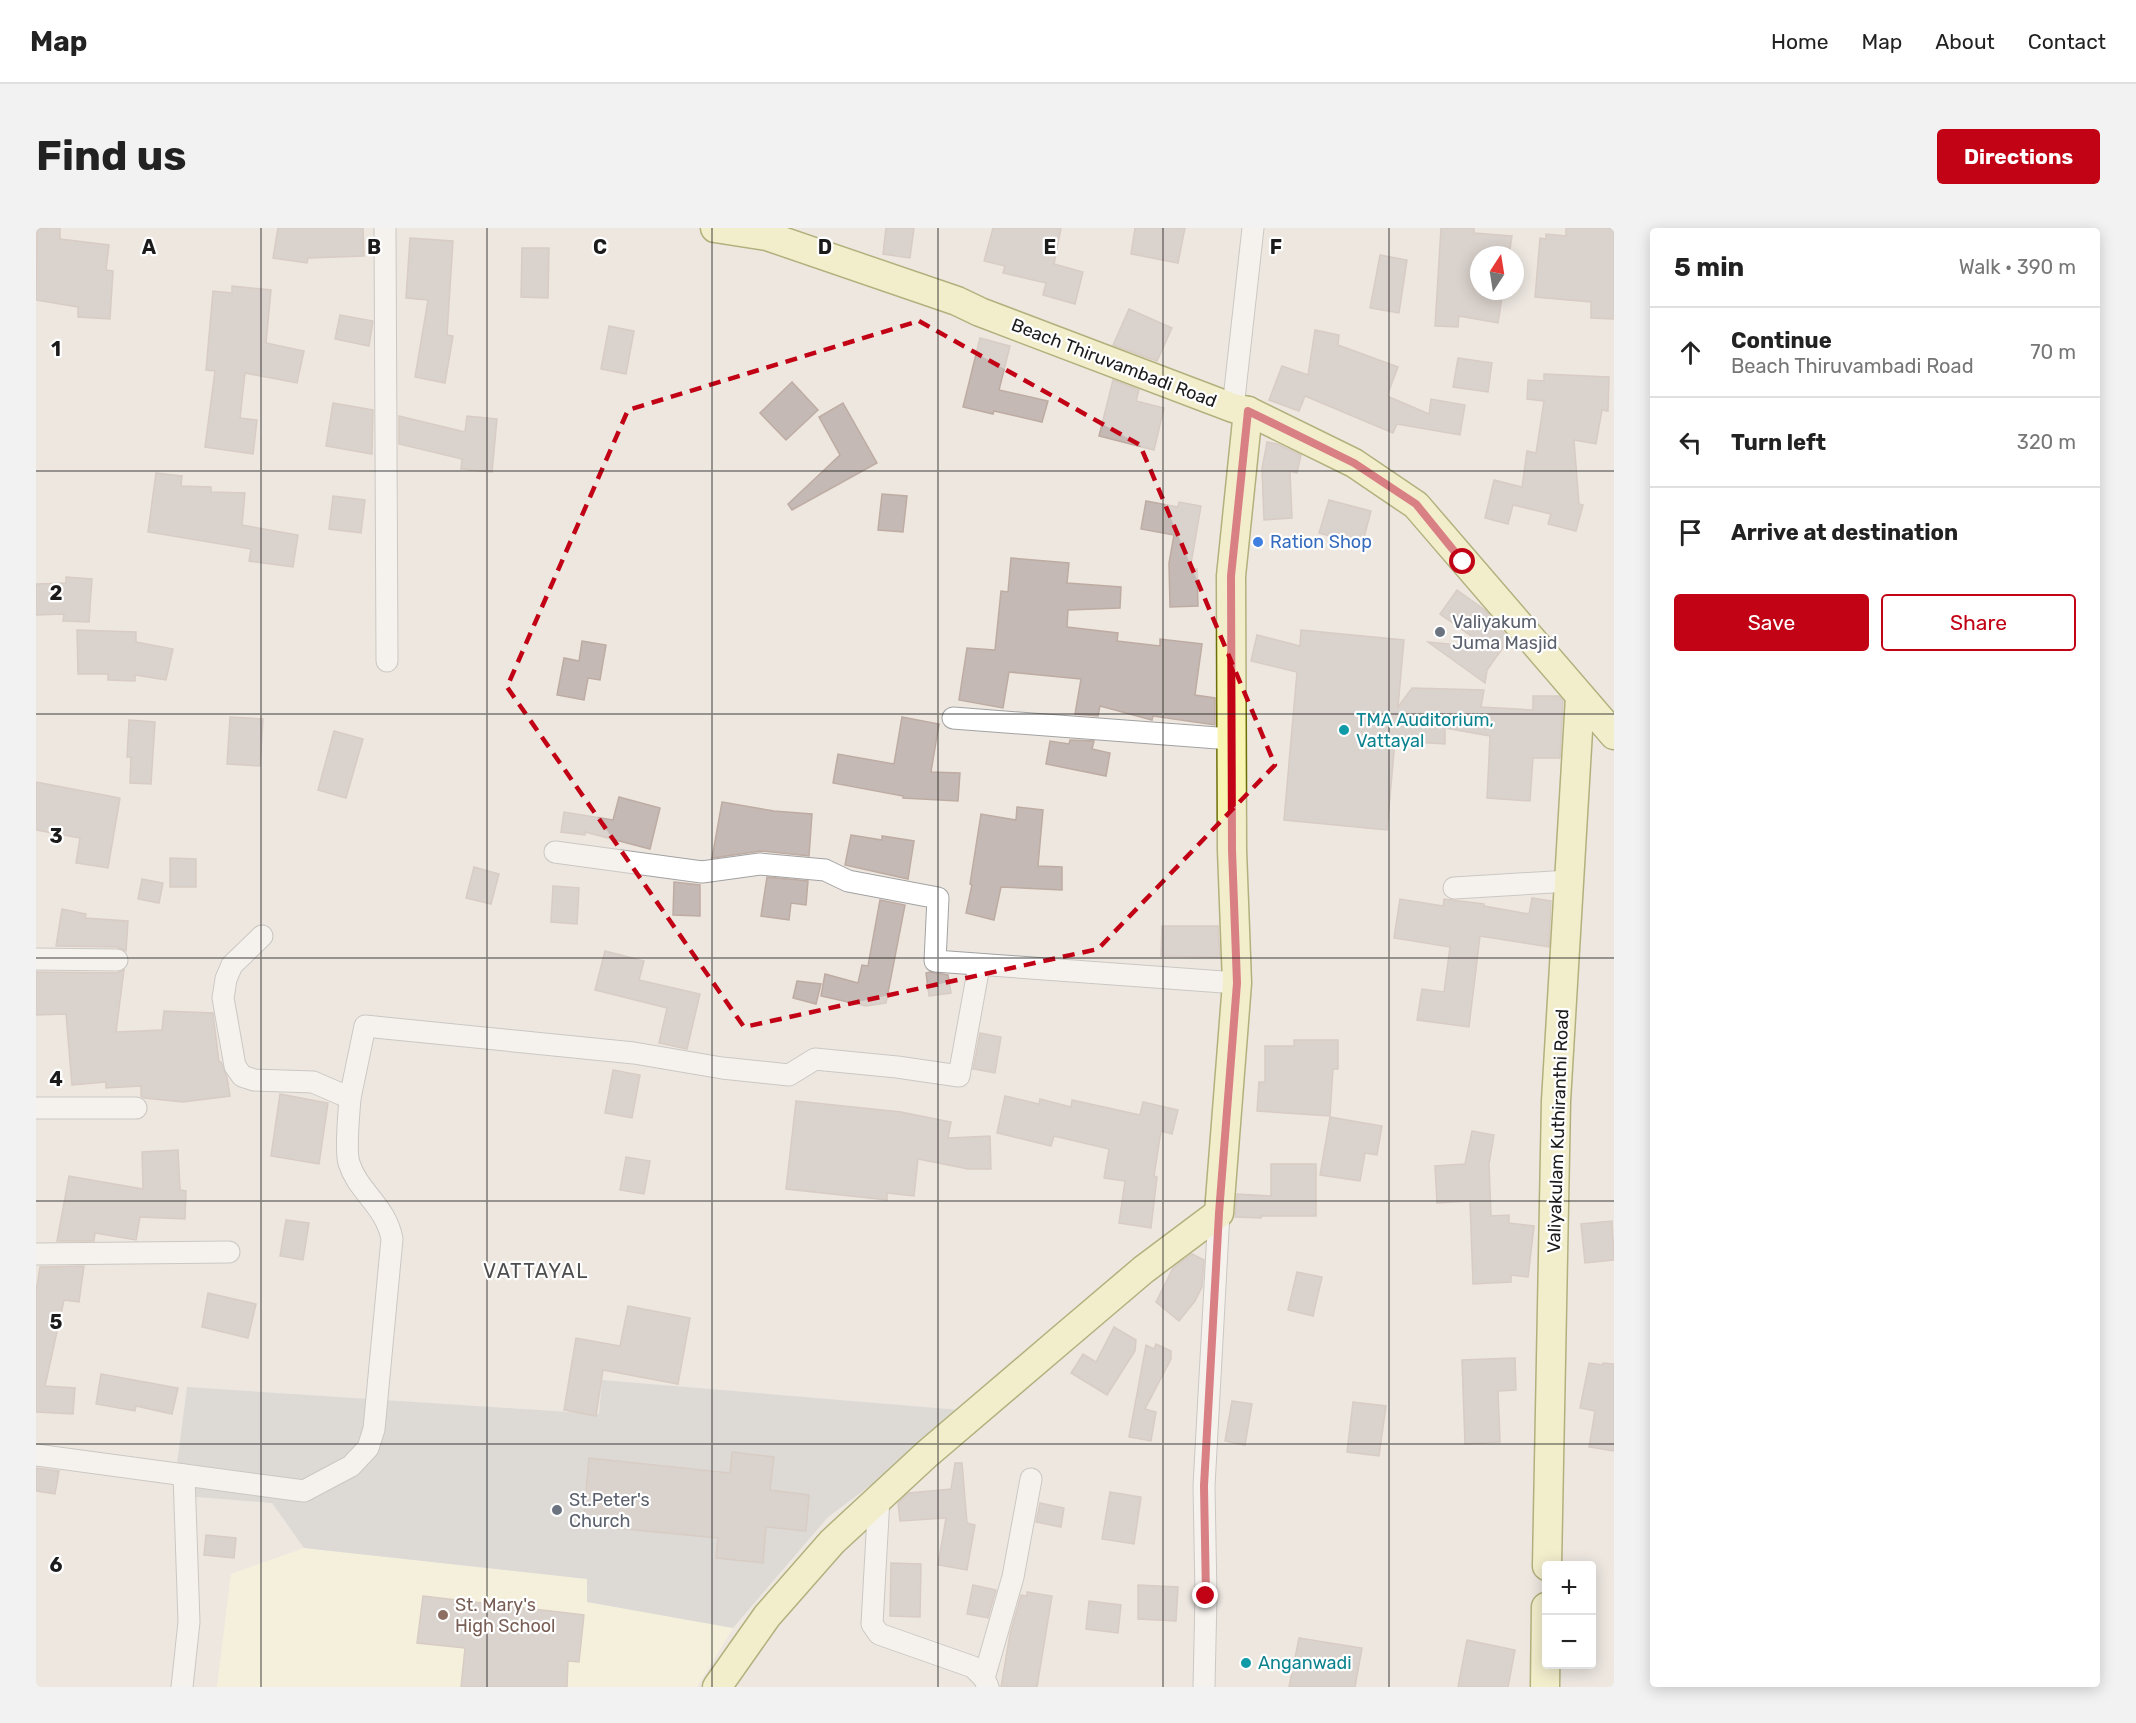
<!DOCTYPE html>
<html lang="en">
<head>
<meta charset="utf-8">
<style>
	body { margin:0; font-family:Rubik,sans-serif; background:#f2f2f2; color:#222 }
	.controls { position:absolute; right:18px; bottom:18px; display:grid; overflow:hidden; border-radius:6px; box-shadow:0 3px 15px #0003 }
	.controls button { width:54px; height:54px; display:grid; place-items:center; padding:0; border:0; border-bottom:2px solid #e0e0e0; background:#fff; color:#222; font:30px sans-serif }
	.compass { position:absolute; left:1434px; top:18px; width:54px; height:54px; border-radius:50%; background:#fff; box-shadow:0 3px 15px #0003; rotate:12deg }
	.stop { position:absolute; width:18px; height:18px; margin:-14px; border:4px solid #c20316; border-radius:50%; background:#fff }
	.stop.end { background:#c20316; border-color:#fff; box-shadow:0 2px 6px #0008 }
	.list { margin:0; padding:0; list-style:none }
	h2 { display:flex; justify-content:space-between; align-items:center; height:78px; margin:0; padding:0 24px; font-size:26px }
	h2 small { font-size:20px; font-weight:400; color:#767676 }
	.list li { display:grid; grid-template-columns:39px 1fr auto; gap:18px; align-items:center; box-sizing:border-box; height:90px; padding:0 24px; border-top:2px solid #e0e0e0 }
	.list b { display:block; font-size:22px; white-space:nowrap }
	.list p { margin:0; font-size:20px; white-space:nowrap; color:#767676 }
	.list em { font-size:20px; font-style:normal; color:#767676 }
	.actions { display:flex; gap:12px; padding:18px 24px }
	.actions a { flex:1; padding:14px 0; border:2px solid #c20316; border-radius:6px; text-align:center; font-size:21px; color:#c20316 }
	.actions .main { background:#c20316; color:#fff }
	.icon { flex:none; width:33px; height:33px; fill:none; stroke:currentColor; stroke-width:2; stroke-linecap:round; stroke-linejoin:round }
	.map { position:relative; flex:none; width:1578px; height:1459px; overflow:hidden; border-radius:6px }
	header { display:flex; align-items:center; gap:36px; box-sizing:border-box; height:84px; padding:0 30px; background:#fff; border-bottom:2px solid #e0e0e0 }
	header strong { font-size:28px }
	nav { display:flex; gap:33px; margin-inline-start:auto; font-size:21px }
	.intro { display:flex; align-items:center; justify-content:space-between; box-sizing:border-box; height:144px; padding:0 36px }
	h1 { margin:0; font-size:42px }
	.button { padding:15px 27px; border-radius:6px; background:#c20316; color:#fff; font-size:21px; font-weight:700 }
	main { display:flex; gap:36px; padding:0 36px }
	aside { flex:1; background:#fff; border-radius:6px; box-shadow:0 3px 15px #0003 }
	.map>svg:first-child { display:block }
</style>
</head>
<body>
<header>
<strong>Map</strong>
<nav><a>Home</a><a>Map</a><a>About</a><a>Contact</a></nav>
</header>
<div class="intro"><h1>Find us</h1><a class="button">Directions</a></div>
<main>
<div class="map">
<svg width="1578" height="1459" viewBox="0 0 1578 1459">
	<rect width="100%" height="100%" fill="#ede7e0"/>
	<path fill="#fefbd8" d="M268 1320 552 1351V1374L697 1400 661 1459H181L195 1346Z"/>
	<path fill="#c9c9c9" d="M566 1152 924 1182 855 1242 792 1289 697 1400 551 1374V1351L268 1320 236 1275 137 1267 151 1159 563 1186Z"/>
	<g fill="#c4b9b4" stroke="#beaca3" stroke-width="1.5">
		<path d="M1 0H24V11L73 17 70 42 77 43 74 91 42 89V79L0 72Z"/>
		<path d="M242 0H327L328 28 272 30 271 35 237 30Z"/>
		<path d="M850 0H878L874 30 847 26Z"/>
		<path d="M957 0H1025L1018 36 1047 44 1039 76 1007 67 1010 55 967 45 969 38 948 33Z"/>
		<path d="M1099 0H1149L1142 35 1095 26Z"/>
		<path d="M1405 0H1438V5L1476 8 1473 27H1443V63H1467L1462 95 1423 88 1422 99 1399 98Z"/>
		<path d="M1530 0H1578V91L1555 90V74L1499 69 1504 10 1510 11V6L1530 8Z"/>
		<path d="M374 10 417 13 411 107 417 108 409 155 379 149 392 72 370 70Z"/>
		<path d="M486 20H513L512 70 485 69Z"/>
		<path d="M1344 27 1371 32 1363 85 1334 80Z"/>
		<path d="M196 58 235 62 230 115 268 123 261 155 209 145 204 190 221 192 217 226 169 219 179 143 170 142 177 63 196 65Z"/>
		<path d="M1093 81 1136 100 1121 133 1077 117Z"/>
		<path d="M304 87 337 93 333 118 299 111Z"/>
		<path d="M573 98 598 103 590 146 565 141Z"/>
		<path d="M1279 102 1303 107 1302 117 1362 139 1351 168 1393 186 1395 171 1429 177 1424 207 1361 196 1357 205 1269 168 1263 183 1233 172 1246 138 1272 147Z"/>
		<path d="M944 110 974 118 963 162 1012 173 1006 194 958 183 957 186 927 179Z"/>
		<path d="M1422 130 1456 135 1452 164 1417 159Z"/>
		<path d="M1508 146 1573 149 1572 183 1566 182 1560 216 1538 212 1543 276 1547 277 1540 303 1512 296 1515 286 1477 277 1472 296 1449 290 1458 252 1486 259 1491 223 1500 225 1508 173 1491 171 1492 152 1508 153Z"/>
		<path d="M1077 152 1103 162 1100 173 1128 180 1118 222 1063 208Z"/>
		<path d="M756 154 782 182 750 212 724 185Z"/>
		<path d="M297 175 337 182 336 226 290 218Z"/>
		<path d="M807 175 841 235 756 282 752 276 804 227 783 189Z"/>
		<path d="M363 188 429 204 431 188 461 191 456 244 425 241 426 231 363 216Z"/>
		<path d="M1231 214 1241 216 1265 227 1261 245 1254 243 1256 290 1228 292 1226 241Z"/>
		<path d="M120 245 146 248 145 258 175 259V264L209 265 206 297 262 307 257 339 213 333 215 321 112 304Z"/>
		<path d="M846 266 871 268 867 304 842 302Z"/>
		<path d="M297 268 329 272 325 305 293 301Z"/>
		<path d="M1293 272 1335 283 1326 317 1283 305Z"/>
		<path d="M1110 273 1142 279 1143 274 1165 278 1154 341H1161L1162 378 1134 379 1133 335 1138 307 1105 301Z"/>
		<path d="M975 330 1033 335 1031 355 1085 359 1084 380 1032 382 1031 399 1082 405 1081 413 1124 418V411L1166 416 1159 467 1179 470V497L1117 488 1116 492 1064 478 1062 488 1039 486 1045 451 973 444 967 480 923 472 931 420 959 422 965 363 972 364Z"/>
		<path d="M30 349 56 351 53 394 27 393 28 386 0 387V356L30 355Z"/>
		<path d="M1421 362 1449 382 1473 411 1451 442 1449 455 1392 414 1452 420 1404 386Z"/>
		<path d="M41 402 100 404V414L137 421 130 452 99 447V453L72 452V446H42Z"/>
		<path d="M1265 402 1368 412 1362 479 1376 460 1448 462 1445 479 1497 482V468H1523L1527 473 1524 530H1497L1494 573 1451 570 1454 508 1409 500V516L1359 513 1351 602 1248 592 1261 444 1215 433 1221 407 1264 418Z"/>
		<path d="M546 413 570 417 564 452 552 450 548 472 521 467 528 430 543 433Z"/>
		<path d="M194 489 227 491 224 538 191 536Z"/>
		<path d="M866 489 903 496 895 544 924 545 922 573 867 570V568L797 555 802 526 858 536Z"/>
		<path d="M93 492 119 494 115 556 94 555 95 529H91Z"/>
		<path d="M298 503 327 511 310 570 282 562Z"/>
		<path d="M1034 512 1058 513 1056 521 1074 525 1070 548 1010 536 1014 513 1033 516Z"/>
		<path d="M0 554 84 570 72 640 40 635 44 610 0 602Z"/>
		<path d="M583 569 624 580 614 621 549 604V607L525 604 528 584 577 592Z"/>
		<path d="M686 574 738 583 776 586 773 628 725 623 676 630Z"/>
		<path d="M981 579 1007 582 1002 638 1026 639V662L965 659 958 692 930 685 936 657 934 656 945 586 980 592Z"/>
		<path d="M815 607 846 612V608L878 613 872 651 809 637Z"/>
		<path d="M134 630 160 631V659H134Z"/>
		<path d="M438 639 463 646 455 676 430 670Z"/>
		<path d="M731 649 772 653 770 677 755 675 753 692 725 688Z"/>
		<path d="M106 651 127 655 123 675 102 671Z"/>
		<path d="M638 654 664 657V688L637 687Z"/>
		<path d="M517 658 543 660 541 696 515 694Z"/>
		<path d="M1496 670 1515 673 1513 719 1444 708 1433 799 1381 792 1386 761 1408 764 1414 719 1358 710 1364 671 1407 678 1408 671 1448 676V678L1493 686Z"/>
		<path d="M844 672 869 677 850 775 830 778 785 768 789 746 822 755 826 737 832 738Z"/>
		<path d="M26 681 50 686 49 690 92 693 90 723 81 719 20 718Z"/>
		<path d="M1126 698H1182L1184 729 1125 728Z"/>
		<path d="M569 723 608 733 603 752 664 766 651 821 623 815 631 780 559 762Z"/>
		<path d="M88 742 80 804 126 802 128 783 177 785 183 834H185L191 849 194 868 147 874 108 870 105 868V858L70 860V854L36 857 30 786 0 787V744L81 745Z"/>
		<path d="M894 744 912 747 915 765 893 768 890 745Z"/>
		<path d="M761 753 785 756 780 776 757 770Z"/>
		<path d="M944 805 965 809 959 845 937 841Z"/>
		<path d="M1258 812H1302V841H1297L1294 888 1221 883 1223 854H1229V818H1258Z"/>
		<path d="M577 842 604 847 596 890 569 885Z"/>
		<path d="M244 866 292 875 283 936 235 928Z"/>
		<path d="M969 868 1003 876 1004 871 1035 879 1036 872 1104 887 1107 874 1142 882 1136 906 1125 903 1118 948 1121 949 1115 1000 1083 995 1089 953 1068 950 1073 921 1018 908 1015 918 961 905Z"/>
		<path d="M760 873 865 884 915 894 912 910 954 908 955 941H932L882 931 878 968 851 965V972L750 961Z"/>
		<path d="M1294 889 1346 898 1341 927 1329 925 1324 953 1284 947Z"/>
		<path d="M1436 903 1458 907 1453 936 1455 988 1473 987V995L1498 998 1492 1049 1475 1047V1054L1437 1056 1434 973 1401 975 1399 938 1429 936Z"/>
		<path d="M142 922 144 962 150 963 149 991 104 989 100 1012 59 1005 58 1013H21L33 948 107 961 106 924Z"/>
		<path d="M590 929 614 933 608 966 584 962Z"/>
		<path d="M1235 936H1280V988H1225V990L1199 989 1201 966 1235 968Z"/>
		<path d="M250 992 273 995 267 1032 244 1028Z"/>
		<path d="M1576 993 1578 1032 1549 1035 1545 996Z"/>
		<path d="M1156 1026 1168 1032 1166 1059 1159 1073 1143 1093 1120 1074 1137 1040Z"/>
		<path d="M48 1038 43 1074 28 1072 9 1158 39 1160 37 1186 0 1184V1063L4 1039Z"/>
		<path d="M1261 1044 1286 1049 1277 1088 1252 1082Z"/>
		<path d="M172 1065 220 1076 212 1110 166 1099Z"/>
		<path d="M592 1078 654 1090 642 1156 567 1142 560 1188 528 1182 540 1110 584 1118Z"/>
		<path d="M1078 1099 1100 1112 1099 1123 1071 1167 1035 1145 1047 1126 1060 1134Z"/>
		<path d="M1120 1116 1135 1123V1131L1109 1181 1120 1184 1115 1213 1093 1209 1110 1117 1118 1121Z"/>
		<path d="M1479 1130 1480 1162 1462 1163 1464 1214 1429 1216 1426 1132Z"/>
		<path d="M1553 1135 1567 1137V1135L1578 1136V1223L1553 1219 1559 1183 1544 1180Z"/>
		<path d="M65 1146 142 1160 136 1186 100 1178 99 1183 60 1176Z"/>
		<path d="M1196 1173 1216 1176 1209 1217 1189 1213Z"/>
		<path d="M1317 1174 1350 1178 1343 1228 1311 1224Z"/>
		<path d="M696 1224 738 1229 734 1262 773 1267 770 1303 730 1299 727 1335 680 1330 682 1310 547 1297 553 1230 694 1245Z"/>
		<path d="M919 1235H926L931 1295 939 1297 931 1342 902 1337 910 1290 864 1293 862 1275 873 1265 915 1261Z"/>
		<path d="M0 1240 23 1243 19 1266 0 1263Z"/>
		<path d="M1074 1264 1105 1269 1098 1316 1066 1311Z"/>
		<path d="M1004 1275 1028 1280 1025 1299 1000 1294Z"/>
		<path d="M170 1307 200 1310 198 1330 168 1327Z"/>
		<path d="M855 1335 885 1336 884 1389 854 1388Z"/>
		<path d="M937 1357 960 1362 952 1390 931 1386Z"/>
		<path d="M1102 1357 1142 1359 1140 1393 1102 1391Z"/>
		<path d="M991 1364 1016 1368 1001 1459H965L974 1406 985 1367 991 1368Z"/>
		<path d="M387 1368 548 1387 543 1434 532 1433 531 1459H425L429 1420 381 1415Z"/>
		<path d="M1053 1373 1085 1377 1082 1405 1050 1401Z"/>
		<path d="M1263 1410 1326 1420 1319 1459H1253Z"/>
		<path d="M1431 1412 1479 1422 1472 1459H1422Z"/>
	</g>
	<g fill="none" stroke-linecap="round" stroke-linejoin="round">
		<g stroke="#a2a2a2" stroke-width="23">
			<g id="street">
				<path d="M349 0 351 433"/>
				<path d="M1197 180 1217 0"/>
				<path d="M917 490 1195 511"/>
				<path d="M519 624 666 644 724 636 789 642 812 653 902 670 899 733 1201 755"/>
				<path d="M1418 660 1533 653"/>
				<path d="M0 731 81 732"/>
				<path d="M314 870 329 798 598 825 686 840 753 847 779 831 861 839 923 848 943 738"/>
				<path d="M0 880H100"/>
				<path d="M0 1026 193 1024"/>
				<path d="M0 1227 268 1263 315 1238 332 1220 338 1201 356 1011C350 978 322 964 313 935 309 922 313 885 314 870L277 854 218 852 206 848 199 838 187 770 190 751 196 737 226 708"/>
				<path d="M843 1270 836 1396 843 1406 937 1439 948 1450 952 1459"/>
				<path d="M948 1450 977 1349 995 1251"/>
				<path d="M146 1459 153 1394 148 1247"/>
				<path d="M1168 1459 1170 1368 1168 1258 1183 985"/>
			</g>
		</g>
		<g stroke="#6c6e06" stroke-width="31">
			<g id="secondary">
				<path d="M679 0 731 8 921 73 944 84 1197 180 1212 183 1318 235 1380 277 1578 507"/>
				<path d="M1511 1338 1520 873 1544 469"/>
				<path d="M681 1459 731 1388 796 1314 891 1226 1027 1110 1107 1042 1183 985 1201 755 1196 622 1195 348 1212 183"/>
				<path d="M1509 1459 1510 1379"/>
			</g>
		</g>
		<use href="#street" stroke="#fff" stroke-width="21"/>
		<use href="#secondary" stroke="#f8f5b3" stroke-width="28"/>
	</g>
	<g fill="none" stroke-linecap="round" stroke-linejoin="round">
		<path stroke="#c20316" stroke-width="8" d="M1170 1368 1168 1258 1183 985 1201 755 1196 622 1195 348 1212 183 1318 235 1380 276 1427 334"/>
	</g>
	<path d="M0 0H1578V1459H0ZM883 93 1104 217 1239 537 1062 721 708 799 471 459 592 182Z" fill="#ede7e0" fill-opacity=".55" fill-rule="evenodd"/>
	<path fill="none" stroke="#c20316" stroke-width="4.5" stroke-dasharray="12 8" stroke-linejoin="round" d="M883 93 1104 217 1239 537 1062 721 708 799 471 459 592 182Z"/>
	<path fill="none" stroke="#1b1b1b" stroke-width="1.5" stroke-opacity="0.55" d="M225 0V1459M451 0V1459M676 0V1459M902 0V1459M1127 0V1459M1353 0V1459M0 243H1578M0 486H1578M0 730H1578M0 973H1578M0 1216H1578"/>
	<circle fill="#3f7fe0" stroke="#fff" stroke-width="2" cx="1222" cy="314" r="6"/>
	<g fill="#6b7280" stroke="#fff" stroke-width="2">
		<circle cx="1404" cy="404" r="6"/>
		<circle cx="521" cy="1282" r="6"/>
	</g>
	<g fill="#0f9aa8" stroke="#fff" stroke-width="2">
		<circle cx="1308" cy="502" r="6"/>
		<circle cx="1210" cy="1435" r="6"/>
	</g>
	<circle fill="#8d6e63" stroke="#fff" stroke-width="2" cx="407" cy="1387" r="6"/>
	<g text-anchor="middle" stroke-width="4.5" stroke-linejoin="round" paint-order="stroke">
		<g font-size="18" fill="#1b1b1b" stroke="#fff">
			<text transform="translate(1078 135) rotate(21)" y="6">Beach Thiruvambadi Road</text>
			<text transform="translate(1522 903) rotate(-88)" y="6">Valiyakulam Kuthiranthi Road</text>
		</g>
		<g font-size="18" fill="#366cbe" stroke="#fff" text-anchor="start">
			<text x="1234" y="320">Ration Shop</text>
		</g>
		<g font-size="18" fill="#5b616d" stroke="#fff" text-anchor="start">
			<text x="1416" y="400">Valiyakum<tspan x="1416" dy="21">Juma Masjid</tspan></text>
			<text x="533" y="1278">St.Peter's<tspan x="533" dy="21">Church</tspan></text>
		</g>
		<g font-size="18" fill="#0d838f" stroke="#fff" text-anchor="start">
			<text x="1320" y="498">TMA Auditorium,<tspan x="1320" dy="21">Vattayal</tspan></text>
			<text x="1222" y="1441">Anganwadi</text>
		</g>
		<g font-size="18" fill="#785e54" stroke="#fff" text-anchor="start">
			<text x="419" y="1383">St. Mary's<tspan x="419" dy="21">High School</tspan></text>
		</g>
		<g font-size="20" letter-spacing="1.5" fill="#4e4e4e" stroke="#fff">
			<text x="500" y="1050">VATTAYAL</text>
		</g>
	</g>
	<g font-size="20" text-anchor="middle" font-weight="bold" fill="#1b1b1b" stroke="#fff" stroke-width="4.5" stroke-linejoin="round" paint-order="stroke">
		<text x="113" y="26">A</text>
		<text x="338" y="26">B</text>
		<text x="564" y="26">C</text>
		<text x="789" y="26">D</text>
		<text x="1014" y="26">E</text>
		<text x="1240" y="26">F</text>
		<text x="20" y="128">1</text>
		<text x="20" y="372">2</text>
		<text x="20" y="615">3</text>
		<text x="20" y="858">4</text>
		<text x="20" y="1101">5</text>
		<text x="20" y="1344">6</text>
	</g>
</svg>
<div class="controls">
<button>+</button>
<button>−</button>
</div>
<svg class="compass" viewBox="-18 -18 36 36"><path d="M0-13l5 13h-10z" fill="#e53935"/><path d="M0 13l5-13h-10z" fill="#767676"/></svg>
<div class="stop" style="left:1427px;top:334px"></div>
<div class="stop end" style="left:1170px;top:1368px"></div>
</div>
<aside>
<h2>5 min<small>Walk · 390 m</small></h2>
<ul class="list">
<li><svg class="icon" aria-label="ahead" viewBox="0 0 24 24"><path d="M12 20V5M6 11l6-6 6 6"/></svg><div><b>Continue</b><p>Beach Thiruvambadi Road</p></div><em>70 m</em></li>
<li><svg class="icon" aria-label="left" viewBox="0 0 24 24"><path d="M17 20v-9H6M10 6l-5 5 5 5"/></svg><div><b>Turn left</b></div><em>320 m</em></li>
<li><svg class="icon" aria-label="arrive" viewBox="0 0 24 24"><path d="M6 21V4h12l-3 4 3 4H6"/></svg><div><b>Arrive at destination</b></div></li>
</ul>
<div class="actions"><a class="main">Save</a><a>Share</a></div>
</aside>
</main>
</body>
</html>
